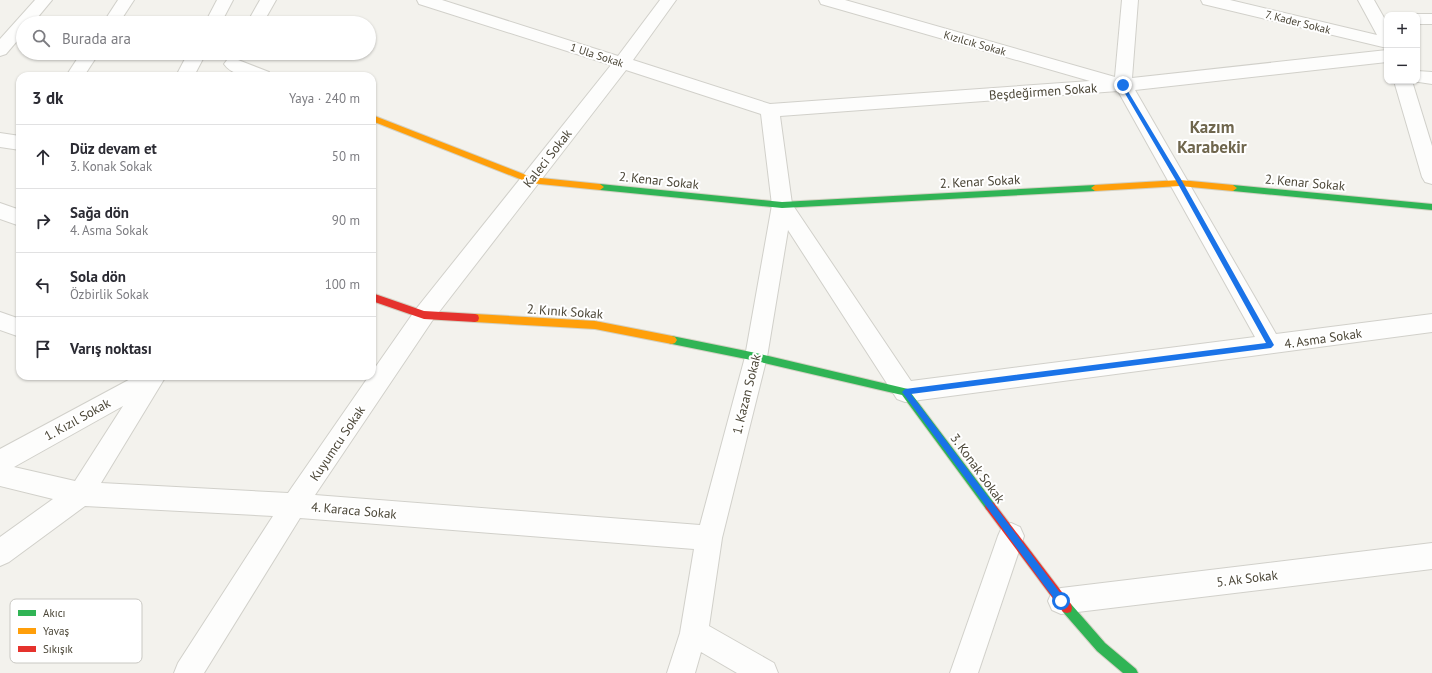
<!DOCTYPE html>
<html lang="tr">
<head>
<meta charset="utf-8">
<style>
	body { margin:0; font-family:"PT Sans",sans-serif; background:#f7f7f7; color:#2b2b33 }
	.controls { position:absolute; right:12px; top:12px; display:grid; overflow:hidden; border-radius:8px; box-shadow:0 1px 3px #0004 }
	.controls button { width:36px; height:36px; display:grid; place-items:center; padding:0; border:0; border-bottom:1px solid #e1e1e2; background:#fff; color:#2b2b33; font:20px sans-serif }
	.stop { position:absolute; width:12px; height:12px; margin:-9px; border:3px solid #1a73e8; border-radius:50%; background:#fff }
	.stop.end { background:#1a73e8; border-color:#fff; box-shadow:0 1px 4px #0008 }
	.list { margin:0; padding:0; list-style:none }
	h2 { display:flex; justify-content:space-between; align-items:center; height:52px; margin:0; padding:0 16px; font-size:17px }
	h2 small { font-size:13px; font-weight:400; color:#7c7c81 }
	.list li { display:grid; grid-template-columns:26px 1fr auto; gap:12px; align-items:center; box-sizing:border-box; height:64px; padding:0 16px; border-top:1px solid #e1e1e2 }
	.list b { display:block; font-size:15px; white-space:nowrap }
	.list p { margin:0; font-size:13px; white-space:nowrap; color:#7c7c81 }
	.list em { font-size:13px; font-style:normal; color:#7c7c81 }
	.icon { flex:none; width:22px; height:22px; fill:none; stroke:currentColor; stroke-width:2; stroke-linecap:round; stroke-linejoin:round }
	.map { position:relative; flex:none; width:1432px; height:673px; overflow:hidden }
	.search { position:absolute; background:#fff; box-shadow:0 1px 3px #0004; left:16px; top:16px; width:360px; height:44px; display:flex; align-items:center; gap:10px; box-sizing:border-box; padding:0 14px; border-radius:22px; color:#7c7c81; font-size:15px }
	.panel { position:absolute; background:#fff; box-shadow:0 1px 3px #0004; left:16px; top:72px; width:360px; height:308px; border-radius:12px }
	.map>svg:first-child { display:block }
</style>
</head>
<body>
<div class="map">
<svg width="1432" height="673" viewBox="0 0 1432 673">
	<rect width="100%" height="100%" fill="#f3f2ed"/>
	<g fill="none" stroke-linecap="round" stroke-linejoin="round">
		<g stroke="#d1d0ca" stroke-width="2">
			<g id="street">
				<path d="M35 0H52L33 23H23V34L6 54 0 56V39Z"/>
				<path d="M118 0H134L119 23H103Z"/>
				<path d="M217 0H233L221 23H205Z"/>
				<path d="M260 0H276L263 23H247Z"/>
				<path d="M417 0H442L618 56 660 0H676L633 60 770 104 1090 81 821 4 819 0H845L1115 77 1122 0H1138L1132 78 1387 50V62L1135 90 1276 334 1432 314V332L905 402 897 399 788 230 767 357 722 538 709 626 774 663 778 673H737L701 652 695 673H667L680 633 694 549 300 518 204 673H174L178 663 273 516 85 506 9 562 0 566V537L53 499 0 486V449L136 376H166L101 483 288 493 369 376H372V372L416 309 611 65 419 4ZM626 70 761 114 772 205 745 357 700 525 315 495 432 321ZM1118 91 1255 337 911 381 792 204 780 116ZM123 406 75 481 14 467Z"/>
				<path d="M1201 0H1230L1377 35 1358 0H1374L1387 23V48L1203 4Z"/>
				<path d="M1417 14H1432V24H1417V15H1412Z"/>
				<path d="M81 53H99L84 76H66Z"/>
				<path d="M188 53H206L194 76H176Z"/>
				<path d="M233 58 269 72 272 76C257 76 233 78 224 64L227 60Z"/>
				<path d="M1417 71 1432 72V84L1412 81 1432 146V184L1425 182 1422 177 1394 81H1417Z"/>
				<path d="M0 133 20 136V150L0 147Z"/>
				<path d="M0 203 20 210V226L0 219Z"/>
				<path d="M0 312 20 319V337L0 330Z"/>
				<path d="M1011 523 1020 527 1024 536 978 673H950L998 536 1002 527Z"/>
				<path d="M1432 543V569L1061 614 1052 610 1048 601 1052 592 1061 588Z"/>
			</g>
		</g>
		<g stroke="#d3d1c3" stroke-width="2">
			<g id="fast">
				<path d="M600 184 782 202 1095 185 1099 188 1095 191 782 208 600 190 596 187Z"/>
				<path d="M1233 185 1432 204V210L1233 191 1229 188Z"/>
				<path d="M672 336 756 353 908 389 994 503 995 506 994 509 990 511 986 509 902 395 756 361 672 344 669 343 667 340 669 337Z"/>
				<path d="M1067 603 1071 604 1105 643 1136 669 1138 673H1123L1097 651 1063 612 1062 608 1063 604Z"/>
			</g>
		</g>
		<g stroke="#d3d1c3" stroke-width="2">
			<g id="slow">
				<path d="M372 115 531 177 600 184 604 187 600 190 530 183 372 121Z"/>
				<path d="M1180 180 1233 185 1237 188 1233 191 1180 186 1095 191 1091 188 1095 185Z"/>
				<path d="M475 314 595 321 672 336 675 337 677 340 675 343 672 344 595 329 475 322 472 321 471 318 472 315Z"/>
			</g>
		</g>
		<g stroke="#d3d1c3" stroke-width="2">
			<g id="jam">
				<path d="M372 293 424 311 475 314 478 315 479 318 478 321 475 322 424 319 372 301Z"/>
				<path d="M990 501 994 503 1071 604 1072 608 1071 612 1067 613 1063 612 986 509 985 506 986 503Z"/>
			</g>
		</g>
		<use href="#street" fill="#fdfdfc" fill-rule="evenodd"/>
		<use href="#fast" fill="#30b455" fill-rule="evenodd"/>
		<use href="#slow" fill="#ff9f0a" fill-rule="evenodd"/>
		<use href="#jam" fill="#e5322d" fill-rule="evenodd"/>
	</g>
	<path fill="#1a73e8" d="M1123 83 1182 181 1274 345 1271 348 911 394 1064 598 1065 601 1061 605 1058 604 902 392 905 389 1266 343 1178 184 1120 85Z"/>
	<g text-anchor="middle" stroke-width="4" stroke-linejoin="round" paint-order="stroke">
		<g font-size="11" fill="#4b4637" stroke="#fff">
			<text transform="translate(1298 22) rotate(14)" y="4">7. Kader Sokak</text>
			<text transform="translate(975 43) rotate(16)" y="4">Kızılcık Sokak</text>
			<text transform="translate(597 55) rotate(18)" y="4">1 Ula Sokak</text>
		</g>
		<g font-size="13" fill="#4b4637" stroke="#fff">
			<text transform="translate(1043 91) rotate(-4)" y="5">Beşdeğirmen Sokak</text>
			<text transform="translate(547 158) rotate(-52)" y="5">Kaleci Sokak</text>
			<text transform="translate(659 180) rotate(6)" y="5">2. Kenar Sokak</text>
			<text transform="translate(980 181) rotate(-3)" y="5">2. Kenar Sokak</text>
			<text transform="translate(1305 182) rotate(5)" y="5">2. Kenar Sokak</text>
			<text transform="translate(565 311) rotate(4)" y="5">2. Kınık Sokak</text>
			<text transform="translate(1323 338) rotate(-8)" y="5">4. Asma Sokak</text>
			<text transform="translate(746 394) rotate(-76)" y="5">1. Kazan Sokak</text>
			<text transform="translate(77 419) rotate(-29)" y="5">1. Kızıl Sokak</text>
			<text transform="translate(337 443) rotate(-56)" y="5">Kuyumcu Sokak</text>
			<text transform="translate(978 468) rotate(54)" y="5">3. Konak Sokak</text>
			<text transform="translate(354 510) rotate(5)" y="5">4. Karaca Sokak</text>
			<text transform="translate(1247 578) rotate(-7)" y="5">5. Ak Sokak</text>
		</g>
		<g font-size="17" font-weight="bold" fill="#6f664d" stroke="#fff">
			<text x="1212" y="133">Kazım<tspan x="1212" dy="20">Karabekir</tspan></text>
		</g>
	</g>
	<rect x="10" y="599" width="132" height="64" rx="6" fill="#fff" stroke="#c9c8c3" stroke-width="1"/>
	<rect x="18" y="610" width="18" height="6" fill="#30b455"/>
	<rect x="18" y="628" width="18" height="6" fill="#ff9f0a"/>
	<rect x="18" y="646" width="18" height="6" fill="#e5322d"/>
	<g font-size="11" fill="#4b4637">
		<text x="43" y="617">Akıcı</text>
		<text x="43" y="635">Yavaş</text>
		<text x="43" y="653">Sıkışık</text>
	</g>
</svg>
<div class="controls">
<button>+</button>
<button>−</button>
</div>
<div class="stop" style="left:1061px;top:601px"></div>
<div class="stop end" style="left:1123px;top:85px"></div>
<div class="search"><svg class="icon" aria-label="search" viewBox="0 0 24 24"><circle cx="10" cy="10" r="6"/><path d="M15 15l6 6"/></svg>Burada ara</div>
<section class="panel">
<h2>3 dk<small>Yaya · 240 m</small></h2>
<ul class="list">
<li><svg class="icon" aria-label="ahead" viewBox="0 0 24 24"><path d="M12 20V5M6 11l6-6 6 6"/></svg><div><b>Düz devam et</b><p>3. Konak Sokak</p></div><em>50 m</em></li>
<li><svg class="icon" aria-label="right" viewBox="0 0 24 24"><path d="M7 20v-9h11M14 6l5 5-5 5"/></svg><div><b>Sağa dön</b><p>4. Asma Sokak</p></div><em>90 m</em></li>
<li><svg class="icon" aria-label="left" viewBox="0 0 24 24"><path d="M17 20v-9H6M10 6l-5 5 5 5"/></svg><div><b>Sola dön</b><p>Özbirlik Sokak</p></div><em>100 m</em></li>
<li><svg class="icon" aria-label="arrive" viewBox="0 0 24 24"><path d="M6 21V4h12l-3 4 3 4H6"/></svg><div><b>Varış noktası</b></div></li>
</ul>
</section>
</div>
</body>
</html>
